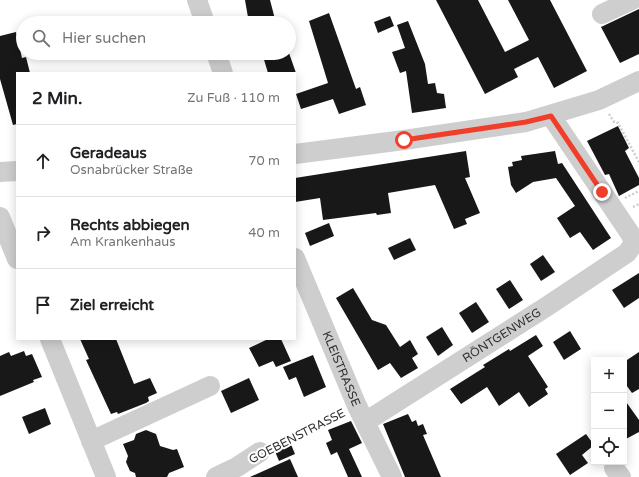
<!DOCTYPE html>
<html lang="de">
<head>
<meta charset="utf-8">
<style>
	body { margin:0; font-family:"Varela Round",sans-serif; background:#f6f6f6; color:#202124 }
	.controls { position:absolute; right:12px; bottom:12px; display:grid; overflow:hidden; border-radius:0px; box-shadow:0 2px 10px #0003 }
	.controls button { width:36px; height:36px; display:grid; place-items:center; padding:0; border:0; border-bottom:1px solid #e0e0e0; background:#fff; color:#202124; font:20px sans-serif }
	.stop { position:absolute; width:12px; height:12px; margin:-9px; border:3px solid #f13e2a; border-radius:50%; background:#fff }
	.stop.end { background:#f13e2a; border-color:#fff; box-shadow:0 1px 4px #0008 }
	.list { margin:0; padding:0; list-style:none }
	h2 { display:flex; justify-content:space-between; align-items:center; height:52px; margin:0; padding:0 16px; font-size:17px }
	h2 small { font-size:13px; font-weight:400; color:#757577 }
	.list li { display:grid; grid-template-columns:26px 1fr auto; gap:12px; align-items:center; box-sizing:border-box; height:72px; padding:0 16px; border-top:1px solid #e0e0e0 }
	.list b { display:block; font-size:15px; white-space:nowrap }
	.list p { margin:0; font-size:13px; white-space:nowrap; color:#757577 }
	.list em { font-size:13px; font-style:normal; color:#757577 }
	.icon { flex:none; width:22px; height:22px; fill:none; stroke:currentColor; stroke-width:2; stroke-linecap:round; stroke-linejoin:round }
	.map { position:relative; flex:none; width:639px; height:477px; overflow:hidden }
	.search { position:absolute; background:#fff; box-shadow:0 2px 10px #0003; left:16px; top:16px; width:280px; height:44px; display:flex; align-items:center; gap:10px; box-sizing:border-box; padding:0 14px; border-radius:22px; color:#757577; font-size:15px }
	.panel { position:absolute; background:#fff; box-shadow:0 2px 10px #0003; left:16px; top:72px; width:280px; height:268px; border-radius:0px }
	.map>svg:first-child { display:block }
</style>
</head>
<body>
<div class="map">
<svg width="639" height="477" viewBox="0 0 639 477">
	<rect width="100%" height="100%" fill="#fff"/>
	<g fill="#181818">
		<path d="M245 0H270L276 23H249Z"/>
		<path d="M436 0H478L505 52 529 40 508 0H550L587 71 554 88 538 57 514 69 518 77 485 94Z"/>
		<path d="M639 9V54L620 63 601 27Z"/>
		<path d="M329 13 356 89 360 87 366 105 339 114 333 99 301 109 296 94 328 83 309 21Z"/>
		<path d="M390 16 394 26 378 33 374 22Z"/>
		<path d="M408 21 425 64 428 84 435 83 437 93 444 94 446 108 412 113 406 71 400 73 392 52 405 48 397 25Z"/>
		<path d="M16 32 22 58 26 57 30 73H17V124L13 125 0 79V36Z"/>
		<path d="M262 53H289L296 73H268Z"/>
		<path d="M618 126 629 148 625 151 639 178V185L619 196 609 174 605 175 587 141Z"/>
		<path d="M466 151 470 177 465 178 480 213 465 219 467 224 454 229 435 185 388 193 391 213 377 215 376 213 323 220 320 198 295 202V178Z"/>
		<path d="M555 151 558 164 562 163 611 238 593 250 580 232 570 238 557 218 575 206 556 178 533 182 516 193 511 185 508 167 513 166 512 162 522 160 521 156Z"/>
		<path d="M329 223 334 236 310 246 305 233Z"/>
		<path d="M410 238 416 250 394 260 388 248Z"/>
		<path d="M543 255 555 272 541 281 530 264Z"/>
		<path d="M639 273V298L624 308 612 290Z"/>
		<path d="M510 280 523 300 509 309 496 289Z"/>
		<path d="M353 288 372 320 386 325 400 347 410 340 418 354 412 358 418 368 401 378 390 363 378 370 336 298Z"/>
		<path d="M476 302 489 322 472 333 459 313Z"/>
		<path d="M442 327 453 345 438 356 426 337Z"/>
		<path d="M570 331 581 349 564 360 553 342Z"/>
		<path d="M536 335 543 346 528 356 548 387 545 389 548 394 529 407 519 392 499 406 487 387 461 404 450 389 485 367 483 365 509 349 510 351Z"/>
		<path d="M80 339H116L134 384 150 378 157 393 148 397 149 401 146 403 118 414 117 412 111 414 86 360 89 359Z"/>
		<path d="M268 339H281L291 361 276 367 273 361 259 367 249 348Z"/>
		<path d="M24 351 26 356 32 354 42 377 33 380 34 382 0 396V356L9 352 11 356Z"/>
		<path d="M639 352V389L632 393 624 382V362Z"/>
		<path d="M313 355 326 387 304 397 296 377 289 380 283 367Z"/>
		<path d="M249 378 259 400 231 413 221 391Z"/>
		<path d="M624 399 639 420V432L624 440Z"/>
		<path d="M45 408 51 424 29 434 22 417Z"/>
		<path d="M408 414 412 422 416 420 418 426 423 424 427 434 423 435 441 477H405L383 424Z"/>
		<path d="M351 421 362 443 349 449 362 477H348L337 452 331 455 326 443 332 440 328 430Z"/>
		<path d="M146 430 156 434 160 446 173 450 177 449 184 467 169 473 167 477H136L135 473 130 471 126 462 128 456 123 444 134 440 136 434Z"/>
		<path d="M586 434 594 445 582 455 588 463 570 475 556 454Z"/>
		<path d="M290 442 295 454 279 461 274 449Z"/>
		<path d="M290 459 298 477H250Z"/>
	</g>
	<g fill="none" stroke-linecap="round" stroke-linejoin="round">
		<g stroke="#cecece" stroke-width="2.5" stroke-dasharray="2 2" stroke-linecap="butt">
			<path d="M609 114 614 122 618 123 639 162"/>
			<path d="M625 198 639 191"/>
			<path d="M633 207 639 204"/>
			<path d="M274 445 342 413"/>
		</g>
		<g stroke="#cecece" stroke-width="20">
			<path d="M197 0 205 23"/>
			<path d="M602 14 632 0"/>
			<path d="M216 53 223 73"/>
			<path d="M295 154 404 140 526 122 599 100 639 81"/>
			<path d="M0 172 17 171"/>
			<path d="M0 217 17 259"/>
			<path id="s1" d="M295 258 357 406 392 477"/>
			<path d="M50 339 106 477"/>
			<path id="s2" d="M365 422 546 307 627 253 634 243 631 235 551 116"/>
			<path d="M91 441 210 386"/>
			<path d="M614 468 621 477"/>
			<path d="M216 477 237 467 260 452"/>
		</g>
	</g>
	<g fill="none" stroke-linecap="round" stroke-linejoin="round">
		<path stroke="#f13e2a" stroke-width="5" d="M404 140 526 122 551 116 602 192"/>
	</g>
	<g text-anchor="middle" stroke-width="4" stroke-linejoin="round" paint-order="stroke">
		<g font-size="12" fill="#313131" stroke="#fff">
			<text dy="4" stroke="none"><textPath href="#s2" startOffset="162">RÖNTGENWEG</textPath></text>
			<text dy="4" stroke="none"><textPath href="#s1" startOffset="120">KLEISTRASSE</textPath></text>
			<text transform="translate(297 436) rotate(-27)" y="4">GOEBENSTRASSE</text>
		</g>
	</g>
</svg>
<div class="controls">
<button>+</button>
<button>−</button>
<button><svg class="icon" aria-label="locate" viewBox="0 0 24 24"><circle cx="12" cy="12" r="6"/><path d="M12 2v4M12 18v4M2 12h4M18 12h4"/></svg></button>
</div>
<div class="stop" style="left:404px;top:140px"></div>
<div class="stop end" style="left:602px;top:192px"></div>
<div class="search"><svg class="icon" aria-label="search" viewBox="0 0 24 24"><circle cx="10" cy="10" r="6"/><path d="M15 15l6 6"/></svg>Hier suchen</div>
<section class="panel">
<h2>2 Min.<small>Zu Fuß · 110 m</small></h2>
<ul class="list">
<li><svg class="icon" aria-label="ahead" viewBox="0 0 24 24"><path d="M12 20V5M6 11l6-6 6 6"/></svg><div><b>Geradeaus</b><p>Osnabrücker Straße</p></div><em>70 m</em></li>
<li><svg class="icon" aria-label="right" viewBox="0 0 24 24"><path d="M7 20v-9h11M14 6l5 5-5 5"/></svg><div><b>Rechts abbiegen</b><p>Am Krankenhaus</p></div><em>40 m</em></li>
<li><svg class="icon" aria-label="arrive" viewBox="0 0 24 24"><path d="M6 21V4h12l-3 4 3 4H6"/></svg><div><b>Ziel erreicht</b></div></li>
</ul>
</section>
</div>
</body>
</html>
